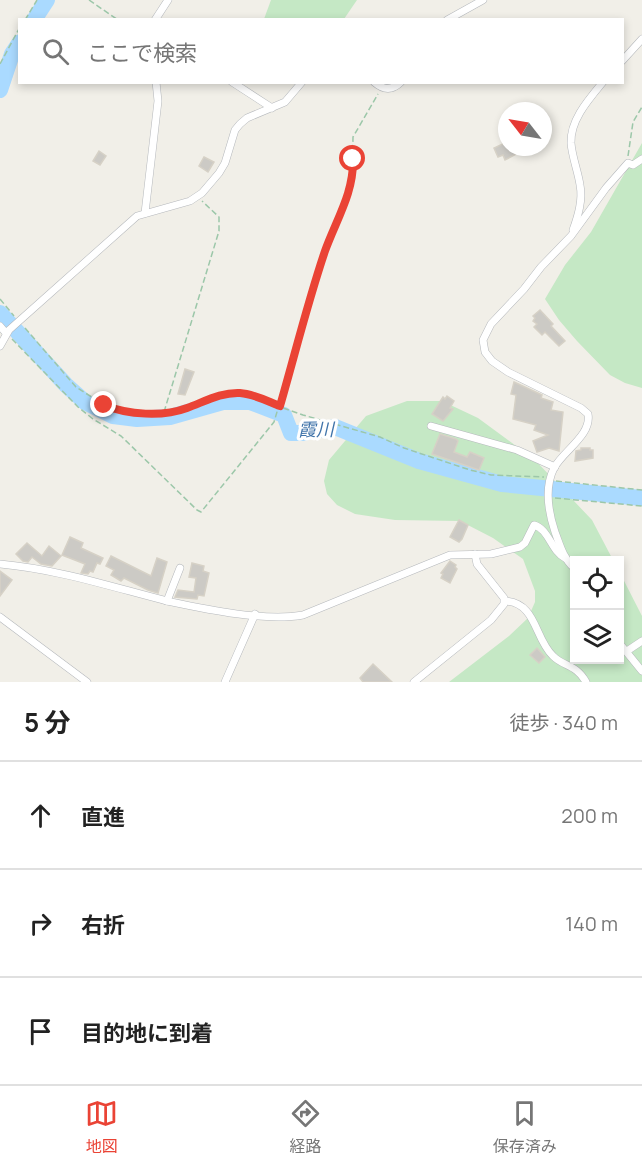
<!DOCTYPE html>
<html lang="ja">
<head>
<meta charset="utf-8">
<style>
	body { margin:0; font-family:Manrope,"Noto Sans JP",sans-serif; background:#f6f6f6; color:#222 }
	.controls { position:absolute; right:18px; bottom:18px; display:grid; overflow:hidden; border-radius:0px; box-shadow:0 3px 9px #0003 }
	.controls button { width:54px; height:54px; display:grid; place-items:center; padding:0; border:0; border-bottom:2px solid #e0e0e0; background:#fff; color:#222; font:30px sans-serif }
	.compass { position:absolute; left:498px; top:102px; width:54px; height:54px; border-radius:50%; background:#fff; box-shadow:0 3px 9px #0003; rotate:301deg }
	.stop { position:absolute; width:18px; height:18px; margin:-14px; border:4px solid #ea4335; border-radius:50%; background:#fff }
	.stop.end { background:#ea4335; border-color:#fff; box-shadow:0 2px 6px #0008 }
	.list { margin:0; padding:0; list-style:none }
	h2 { display:flex; justify-content:space-between; align-items:center; height:78px; margin:0; padding:0 24px; font-size:26px }
	h2 small { font-size:20px; font-weight:400; color:#767676 }
	.list li { display:grid; grid-template-columns:39px 1fr auto; gap:18px; align-items:center; box-sizing:border-box; height:108px; padding:0 24px; border-top:2px solid #e0e0e0 }
	.list b { display:block; font-size:22px; white-space:nowrap }
	.list em { font-size:20px; font-style:normal; color:#767676 }
	.icon { flex:none; width:33px; height:33px; fill:none; stroke:currentColor; stroke-width:2; stroke-linecap:round; stroke-linejoin:round }
	.map { position:relative; flex:none; width:642px; height:682px; overflow:hidden }
	.search { position:absolute; background:#fff; box-shadow:0 3px 9px #0003; left:18px; right:18px; top:18px; height:66px; display:flex; align-items:center; gap:15px; box-sizing:border-box; padding:0 21px; border-radius:0px; color:#767676; font-size:22px }
	.sheet { height:402px; background:#fff }
	nav { display:flex; justify-content:space-around; align-items:center; box-sizing:border-box; height:84px; border-top:2px solid #e0e0e0; background:#fff; font-size:16px; color:#767676 }
	nav a { display:grid; justify-items:center; gap:3px }
	nav .on { color:#ea4335 }
	.map>svg:first-child { display:block }
</style>
</head>
<body>
<div class="map">
<svg width="642" height="682" viewBox="0 0 642 682">
	<rect width="100%" height="100%" fill="#f1efe8"/>
	<g fill="#c5e8c5">
		<path d="M271 0H357L344 19H264Z"/>
		<path d="M642 143V388L625 383 610 375 577 341 559 320 545 299 565 265 591 232Z"/>
		<path d="M407 401H442L478 418 535 460 592 520 613 560H574V660H620V573L642 616V682H449L509 636 528 618 535 602V591L523 559 493 538 460 521 395 520 355 514 337 505 327 494 324 481 329 460 366 416Z"/>
	</g>
	<g fill="none" stroke-linecap="round" stroke-linejoin="round">
		<g stroke="#aadaff" stroke-width="16">
			<path d="M34 20 47 0"/>
			<path d="M0 90 12 54 20 42"/>
			<path d="M0 313 66 385 85 402 113 416 137 419 170 417 223 402H250L284 415 291 433H303L335 427 419 461 502 484 642 498"/>
		</g>
	</g>
	<g fill="#cccac5" stroke="#d6d1c6" stroke-width="1.5">
		<path d="M507 142V147H529L505 160 503 155 498 157 494 148Z"/>
		<path d="M99 151 106 156 100 165 93 161Z"/>
		<path d="M204 157 214 162 208 172 199 166Z"/>
		<path d="M540 310 553 324 551 326 565 341 559 346 545 332 542 335 534 327 537 324 533 321 535 318 533 316Z"/>
		<path d="M185 369 194 372 185 395 178 394Z"/>
		<path d="M514 382 542 395 541 398 553 402 551 410 563 412 559 451 549 448 537 452 533 441 548 435 534 430 536 425 513 419 516 395 511 394Z"/>
		<path d="M447 396 454 401 450 408 453 409 443 421 432 414 443 397 445 399Z"/>
		<path d="M440 434 456 439 458 441 454 452 467 457 470 452 484 458 479 470 432 454Z"/>
		<path d="M581 448H590V450H593V458L575 461 576 451 581 450Z"/>
		<path d="M459 520 468 525 462 539 459 542 450 537Z"/>
		<path d="M70 537 83 543 81 548 103 558 100 564 97 563 93 572 90 571 88 574 81 573 85 564 62 555Z"/>
		<path d="M27 543 42 556 49 546 61 556 52 566 41 564 32 557 28 562 23 561 16 554Z"/>
		<path d="M111 556 151 576 157 558 167 562 158 593 148 590 124 578 121 581 111 575 114 570 106 566Z"/>
		<path d="M450 561 456 565 455 567 457 569 450 583 441 578 443 574 441 573Z"/>
		<path d="M192 563 204 566 203 571 209 573 204 596 198 595 197 599 175 597 178 590 194 592 196 578 189 577Z"/>
		<path d="M0 571 12 580 0 596Z"/>
		<path d="M537 648 545 657 539 663 530 655Z"/>
		<path d="M373 664 392 682H363L360 678Z"/>
	</g>
	<g fill="none" stroke-linecap="round" stroke-linejoin="round">
		<g stroke="#b5b8bc" stroke-width="8">
			<g id="minor">
				<path d="M155 20 168 0"/>
				<path d="M447 20 483 0"/>
				<path d="M622 61 642 39"/>
				<path d="M232 82 272 108"/>
				<path d="M374 82C383 90 392 91 401 82"/>
				<path d="M145 213 158 101 156 82"/>
				<path d="M573 230C578 216 583 200 580 185 578 171 572 157 571 143 570 120 589 99 603 82"/>
				<path d="M0 326 6 333"/>
				<path d="M0 346 9 330 137 216 190 201 202 193 219 173 225 163 235 130 240 124 247 118 285 102 302 82"/>
				<path d="M431 426 517 450 555 467"/>
				<path d="M0 564C56 569 112 587 167 601L180 568"/>
				<path d="M574 568C563 558 560 545 555 532 548 511 544 488 554 468 563 451 592 435 588 414L581 408 508 372 492 361 485 352 483 340 491 324 524 289 541 267 571 236 606 188 628 163 633 165 642 159"/>
				<path d="M167 601C205 609 265 622 303 615L450 555 491 554 520 547 525 543 534 525C549 529 551 551 565 558"/>
				<path d="M505 601C537 603 534 638 553 656 564 667 576 664 586 682"/>
				<path d="M0 617 87 682"/>
				<path d="M620 644 642 671"/>
				<path d="M627 651 642 641"/>
				<path d="M225 682 255 614"/>
				<path d="M414 682 491 620 504 604V598L477 564 475 554"/>
			</g>
		</g>
		<g stroke="#9cc7a9" stroke-width="1.5" stroke-dasharray="6 3" stroke-linecap="butt">
			<path d="M89 0 118 20"/>
			<path d="M25 20 37 0"/>
			<path d="M0 64 20 27"/>
			<path d="M628 156 633 122 642 107"/>
			<path d="M0 299 14 316"/>
			<path d="M25 328 76 387 104 405 117 410 131 413 174 411 184 409 212 398 241 393 303 415 380 437 404 448 470 470 491 475 544 477"/>
			<path d="M12 339 78 407 93 419 121 436 197 510 201 512 274 422 325 250 352 184 353 137 378 94"/>
			<path d="M164 412 219 231V217L202 201"/>
			<path d="M556 481 642 490"/>
			<path d="M555 498 642 506"/>
		</g>
		<use href="#minor" stroke="#fff" stroke-width="7"/>
	</g>
	<g fill="none" stroke-linecap="round" stroke-linejoin="round">
		<path stroke="#ea4335" stroke-width="8" d="M104 405C128 415 163 417 187 408 204 402 221 392 240 393 254 394 267 401 280 406 295 354 308 301 325 251 336 220 354 193 353 159"/>
	</g>
	<g text-anchor="middle" stroke-width="6" stroke-linejoin="round" paint-order="stroke">
		<g font-size="18" font-style="italic" fill="#4174aa" stroke="#fff">
			<text transform="translate(316 430) rotate(-1)" y="6">霞川</text>
		</g>
	</g>
</svg>
<div class="controls">
<button><svg class="icon" aria-label="locate" viewBox="0 0 24 24"><circle cx="12" cy="12" r="6"/><path d="M12 2v4M12 18v4M2 12h4M18 12h4"/></svg></button>
<button><svg class="icon" aria-label="layers" viewBox="0 0 24 24"><path d="M12 4l9 5-9 5-9-5zM3 14l9 5 9-5"/></svg></button>
</div>
<svg class="compass" viewBox="-18 -18 36 36"><path d="M0-13l5 13h-10z" fill="#e53935"/><path d="M0 13l5-13h-10z" fill="#767676"/></svg>
<div class="stop" style="left:353px;top:159px"></div>
<div class="stop end" style="left:104px;top:405px"></div>
<div class="search"><svg class="icon" aria-label="search" viewBox="0 0 24 24"><circle cx="10" cy="10" r="6"/><path d="M15 15l6 6"/></svg>ここで検索</div>
</div>
<section class="sheet">
<h2>5 分<small>徒歩 · 340 m</small></h2>
<ul class="list">
<li><svg class="icon" aria-label="ahead" viewBox="0 0 24 24"><path d="M12 20V5M6 11l6-6 6 6"/></svg><div><b>直進</b></div><em>200 m</em></li>
<li><svg class="icon" aria-label="right" viewBox="0 0 24 24"><path d="M7 20v-9h11M14 6l5 5-5 5"/></svg><div><b>右折</b></div><em>140 m</em></li>
<li><svg class="icon" aria-label="arrive" viewBox="0 0 24 24"><path d="M6 21V4h12l-3 4 3 4H6"/></svg><div><b>目的地に到着</b></div></li>
</ul>
</section>
<nav>
<a class="on"><svg class="icon" aria-label="map" viewBox="0 0 24 24"><path d="M3 6l6-2 6 2 6-2v14l-6 2-6-2-6 2zM9 4v14M15 6v14"/></svg>地図</a>
<a><svg class="icon" aria-label="directions" viewBox="0 0 24 24"><path d="M12 3l9 9-9 9-9-9zM9 14v-3h6M13 9l2 2-2 2"/></svg>経路</a>
<a><svg class="icon" aria-label="saved" viewBox="0 0 24 24"><path d="M7 4h10v16l-5-4-5 4z"/></svg>保存済み</a>
</nav>
</body>
</html>
